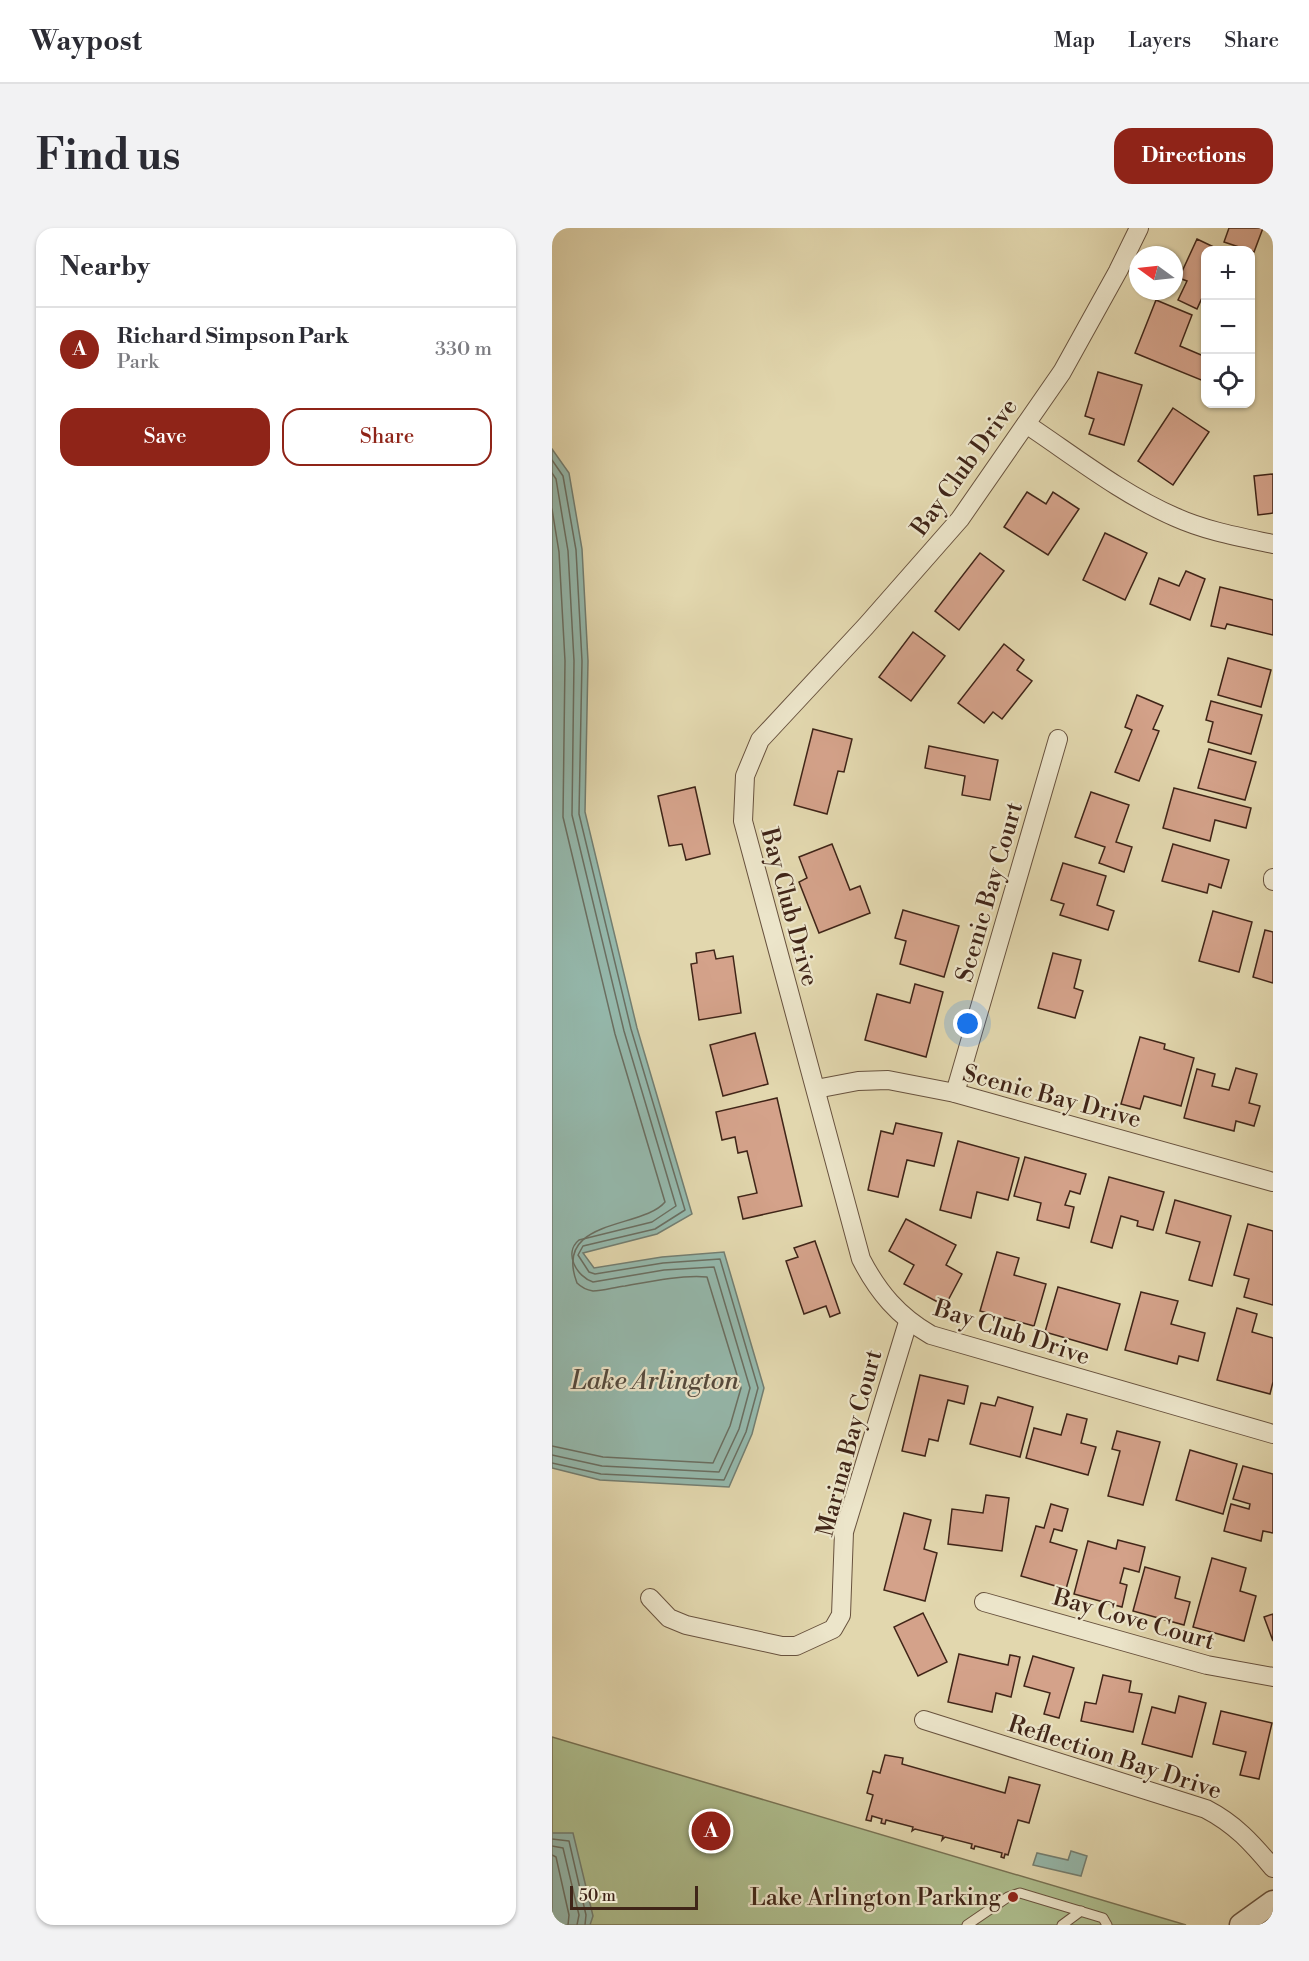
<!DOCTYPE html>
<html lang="en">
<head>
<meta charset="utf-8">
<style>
	body { margin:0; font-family:"Libre Bodoni",serif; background:#f2f2f3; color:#2b2b33 }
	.controls { position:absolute; right:18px; top:18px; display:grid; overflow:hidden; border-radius:12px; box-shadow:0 2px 4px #0004 }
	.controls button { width:54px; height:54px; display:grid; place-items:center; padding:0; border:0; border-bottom:2px solid #e1e1e2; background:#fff; color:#2b2b33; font:30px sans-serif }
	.compass { position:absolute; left:577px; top:18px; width:54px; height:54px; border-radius:50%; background:#fff; box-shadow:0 2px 4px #0004; rotate:285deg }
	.scale { position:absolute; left:18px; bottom:15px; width:128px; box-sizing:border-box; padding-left:6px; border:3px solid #402518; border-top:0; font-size:16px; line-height:21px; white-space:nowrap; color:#402518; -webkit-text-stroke:4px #ece5ca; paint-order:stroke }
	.you { position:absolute; left:416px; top:796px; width:21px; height:21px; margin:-15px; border:4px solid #fff; border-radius:50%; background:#1a73e8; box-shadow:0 0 0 9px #1a73e833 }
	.badge { display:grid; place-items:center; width:39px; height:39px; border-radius:50%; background:#8f2418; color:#fff; font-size:20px; font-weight:700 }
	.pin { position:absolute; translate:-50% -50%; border:3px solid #fff; box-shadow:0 2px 6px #0006 }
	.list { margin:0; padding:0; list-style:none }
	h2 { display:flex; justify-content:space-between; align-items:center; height:78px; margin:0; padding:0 24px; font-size:26px }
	h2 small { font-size:20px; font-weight:400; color:#7c7c81 }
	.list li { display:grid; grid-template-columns:39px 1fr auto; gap:18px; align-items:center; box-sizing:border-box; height:84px; padding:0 24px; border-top:2px solid #e1e1e2 }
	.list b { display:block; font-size:22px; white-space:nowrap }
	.list p { margin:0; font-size:20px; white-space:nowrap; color:#7c7c81 }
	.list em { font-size:20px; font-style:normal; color:#7c7c81 }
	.actions { display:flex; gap:12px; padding:18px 24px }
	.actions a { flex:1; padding:14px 0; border:2px solid #8f2418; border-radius:18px; text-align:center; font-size:21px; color:#8f2418 }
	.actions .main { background:#8f2418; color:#fff }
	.icon { flex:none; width:33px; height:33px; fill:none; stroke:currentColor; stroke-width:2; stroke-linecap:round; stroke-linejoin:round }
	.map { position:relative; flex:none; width:721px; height:1697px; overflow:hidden; border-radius:18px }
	header { display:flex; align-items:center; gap:36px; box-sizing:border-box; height:84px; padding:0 30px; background:#fff; border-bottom:2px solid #e1e1e2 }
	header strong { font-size:28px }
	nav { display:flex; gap:33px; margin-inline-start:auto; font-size:21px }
	.intro { display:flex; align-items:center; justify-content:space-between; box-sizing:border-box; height:144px; padding:0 36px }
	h1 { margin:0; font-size:42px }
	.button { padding:15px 27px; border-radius:18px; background:#8f2418; color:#fff; font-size:21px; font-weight:700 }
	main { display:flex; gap:36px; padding:0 36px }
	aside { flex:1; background:#fff; border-radius:18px; box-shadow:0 2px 4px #0004 }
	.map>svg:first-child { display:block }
</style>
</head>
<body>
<header>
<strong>Waypost</strong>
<nav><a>Map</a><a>Layers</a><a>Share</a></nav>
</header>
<div class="intro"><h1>Find us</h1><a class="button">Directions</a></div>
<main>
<aside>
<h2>Nearby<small></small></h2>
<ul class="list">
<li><span class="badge">A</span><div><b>Richard Simpson Park</b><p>Park</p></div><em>330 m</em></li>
</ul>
<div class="actions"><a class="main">Save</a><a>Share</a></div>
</aside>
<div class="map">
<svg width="721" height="1697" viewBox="0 0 721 1697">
	<rect width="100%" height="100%" fill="#e2d7ae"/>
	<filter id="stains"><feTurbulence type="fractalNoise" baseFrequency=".00333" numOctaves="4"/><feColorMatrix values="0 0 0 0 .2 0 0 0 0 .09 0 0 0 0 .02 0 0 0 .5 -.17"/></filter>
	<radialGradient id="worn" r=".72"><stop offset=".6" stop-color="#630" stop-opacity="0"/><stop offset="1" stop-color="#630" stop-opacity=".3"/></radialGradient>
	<path fill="#aebf8f" stroke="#777254" stroke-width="1.5" d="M0 1509 634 1697H0Z"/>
	<g fill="#95b9ad" stroke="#737e71" stroke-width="1.5">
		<path d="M0 221 17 245 30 321 36 433 33 584 85 800 140 986 105 1006 31 1025 42 1040 110 1029 172 1024 212 1160 200 1206 177 1259 48 1252 0 1240Z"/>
		<path d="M0 1605H21L41 1688 38 1697H0Z"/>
		<path d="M519 1623 535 1628 529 1648 481 1637 485 1625 516 1632Z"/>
	</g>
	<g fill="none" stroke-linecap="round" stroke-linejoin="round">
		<g stroke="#6a6f62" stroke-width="1.5">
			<path d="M0 232 11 248 24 322 30 433 27 586 79 801 133 982 103 1001 31 1018 26 1027 37 1044 43 1046 111 1035 168 1031 206 1160 194 1204 172 1252 49 1246 0 1235"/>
			<path d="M0 245 4 251 16 323 22 433 20 587 72 803 124 978 100 994 27 1012C11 1025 25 1049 41 1054L112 1042 162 1039 198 1160 187 1201 167 1244 50 1238 0 1227"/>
			<path d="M0 281 7 324 13 433 11 589 63 806 113 974C91 1001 0 990 25 1055 29 1059 35 1062 41 1063 51 1063 63 1059 73 1058 100 1053 129 1047 155 1049L189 1160 178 1198 161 1235 51 1229 0 1218"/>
			<path d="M0 1611 17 1613 34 1687 33 1697"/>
			<path d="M0 1618 11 1620 27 1687 25 1697"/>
			<path d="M0 1627 4 1629 17 1687 16 1697"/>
		</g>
	</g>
	<g fill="#d4a28a" stroke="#402518" stroke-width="1.5">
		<path d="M677 0H711L702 24 672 14Z"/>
		<path d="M645 11 668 22H654V71L650 70 645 81 626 72 635 53 627 50Z"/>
		<path d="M604 72 640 87 628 118 654 129V154L583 125Z"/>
		<path d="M546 144 590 157 572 217 537 206 542 191 533 188Z"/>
		<path d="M621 180 657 204 621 257 586 233Z"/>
		<path d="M721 246V285L706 287 702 248Z"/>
		<path d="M475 264 494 276 501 264 527 281 496 327 452 299Z"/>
		<path d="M553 305 595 325 573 372 531 352Z"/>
		<path d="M428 325 452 343 407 402 383 383Z"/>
		<path d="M634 343 653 351 638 392 598 376 607 350 627 358Z"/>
		<path d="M668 359 721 372V407L675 396 673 401 659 398Z"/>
		<path d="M361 404 393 428 359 473 327 449Z"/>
		<path d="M452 416 472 432 465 442 480 453 450 491 441 484 432 495 406 475Z"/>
		<path d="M676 430 719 442 709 479 666 467Z"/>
		<path d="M585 467 611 478 601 501 607 503 587 553 563 544 580 502 573 499Z"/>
		<path d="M659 473 710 487 699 526 656 514 661 494 654 492Z"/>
		<path d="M261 501 300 511 292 544 286 543 275 586 242 577Z"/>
		<path d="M377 518 446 532 438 572 410 567 413 548 373 540Z"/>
		<path d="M657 521 704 534 693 572 646 560Z"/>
		<path d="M143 559 158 626 134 632 130 616 117 618 106 568Z"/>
		<path d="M622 560 699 580 694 600 663 592 658 613 611 600Z"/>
		<path d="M539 564 577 577 564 614 580 619 572 644 547 635 553 619 523 609Z"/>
		<path d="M280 616 298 662 308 658 318 685 267 705 247 654 255 650 247 629Z"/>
		<path d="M621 616 677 632 669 660 657 656 655 665 610 653Z"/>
		<path d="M511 635 554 648 545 677 562 683 556 702 508 687 512 676 499 672Z"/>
		<path d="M351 682 407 698 392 749 348 736 354 713 343 710Z"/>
		<path d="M661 683 700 694 687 744 647 733Z"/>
		<path d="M713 702 721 704V755L701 749Z"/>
		<path d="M162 722 164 731 181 728 189 785 147 792 139 736 145 735 144 725Z"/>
		<path d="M501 725 529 732 522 760 531 763 523 790 486 780Z"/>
		<path d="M363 756 391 764 374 829 313 812 325 766 358 775Z"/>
		<path d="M203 805 216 856 171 868 158 817Z"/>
		<path d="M588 809 613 816 612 821 642 830 629 878 592 868 588 881 569 876Z"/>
		<path d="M684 840 705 846 697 875 708 878 702 898 684 893 682 903 632 890 645 841 663 846 660 858 677 862Z"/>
		<path d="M225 870 250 978 191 991 186 969 205 965 195 923 186 925 183 909 170 912 164 884Z"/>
		<path d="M344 895 390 905 382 938 355 932 346 969 316 962 329 903 341 906Z"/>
		<path d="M406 913 467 930 456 972 425 964 419 990 388 982Z"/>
		<path d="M473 929 534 946 528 966 518 963 513 977 522 979 517 1000 485 992 489 975 462 968Z"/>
		<path d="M557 949 612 964 601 1002 585 998 586 993 569 988 560 1020 539 1014Z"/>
		<path d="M623 972 679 988 660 1058 637 1052 648 1014 614 1005Z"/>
		<path d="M354 991 404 1017 394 1037 410 1046 393 1078 352 1056 362 1037 337 1023Z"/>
		<path d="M696 996 721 1003V1077L692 1069 697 1051 682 1047Z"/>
		<path d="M263 1013 288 1085 278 1089 274 1078 252 1086 234 1033 246 1029 242 1020Z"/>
		<path d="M445 1024 467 1030 462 1047 494 1056 482 1098 428 1083Z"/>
		<path d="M506 1059 568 1076 555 1122 493 1104Z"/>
		<path d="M589 1064 626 1073 619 1096 653 1105 646 1133 627 1128 625 1136 573 1122Z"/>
		<path d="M685 1080 705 1086 700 1104 721 1110V1154L718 1166 665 1152Z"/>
		<path d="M368 1147 416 1158 412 1176 396 1172 386 1213 377 1211 373 1228 350 1223Z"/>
		<path d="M446 1169 481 1179 468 1229 418 1216 429 1175 443 1178Z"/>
		<path d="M515 1186 535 1191 529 1215 544 1219 536 1247 474 1230 482 1200 509 1207Z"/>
		<path d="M565 1203 608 1214 591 1277 556 1268 568 1223 560 1221Z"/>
		<path d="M638 1222 685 1236 671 1286 624 1272Z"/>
		<path d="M691 1238 721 1246V1305L711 1303 709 1313 672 1303 679 1276 697 1281 698 1276 681 1271Z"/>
		<path d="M434 1267 457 1270 450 1323 396 1316 400 1281 431 1285Z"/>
		<path d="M499 1276 516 1281 510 1303 502 1301 498 1314 525 1322 514 1361 469 1348 484 1298 492 1300Z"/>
		<path d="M352 1285 379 1292 372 1321 385 1325 373 1373 332 1362Z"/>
		<path d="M566 1312 593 1319 587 1344 572 1340 568 1355 575 1357 570 1379 522 1366 536 1313 564 1321Z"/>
		<path d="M660 1330 694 1340 688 1363 704 1368 692 1413 641 1399Z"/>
		<path d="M593 1339 628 1349 623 1370 638 1374 632 1397 581 1383Z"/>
		<path d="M371 1385 395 1434 366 1448 342 1399Z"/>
		<path d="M721 1386V1413L712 1389Z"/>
		<path d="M407 1426 456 1437 458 1427 468 1429 459 1469 444 1465 440 1484 396 1474Z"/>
		<path d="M481 1428 522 1440 507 1490 492 1486 498 1465 472 1458Z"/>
		<path d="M551 1447 579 1453 577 1464 590 1466 581 1504 529 1493 533 1474 544 1476Z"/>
		<path d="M627 1468 654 1475 640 1529 590 1516 600 1479 623 1485Z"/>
		<path d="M669 1483 720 1495 707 1551 688 1547 694 1524 661 1516Z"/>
		<path d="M333 1527 351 1530 350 1536 453 1565 457 1549 488 1557 477 1595 466 1592 456 1627 453 1626 452 1630 449 1629 450 1625 423 1618 422 1621 419 1620 420 1616 393 1609 390 1612 391 1608 363 1601 360 1603 361 1599 334 1592 333 1596 329 1595 330 1591 320 1588 319 1593 314 1592 321 1567 315 1565 321 1543 328 1545Z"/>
	</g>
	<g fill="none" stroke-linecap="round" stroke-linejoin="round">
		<g stroke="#68523e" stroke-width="11">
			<g id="service">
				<path d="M415 1697 456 1669 468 1665 551 1690 555 1697"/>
				<path d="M510 1697 529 1683"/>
			</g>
		</g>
		<g stroke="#68523e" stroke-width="20">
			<g id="minor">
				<path d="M587 0 566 43 510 144 408 291 314 398 208 512 193 548 191 593 309 1031C326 1064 346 1088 379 1107L721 1206"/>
				<path d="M474 196C522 228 570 266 623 289 654 303 688 309 721 316"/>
				<path d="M721 650V653"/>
				<path d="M264 861 306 853 336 852 403 865 721 954"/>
				<path d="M403 865 506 511"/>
				<path d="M98 1370 117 1390 134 1397 230 1418H244L281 1401 289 1387 292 1304 356 1094"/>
				<path d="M432 1374 655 1437 721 1449"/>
				<path d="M372 1492 654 1581C683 1596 700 1615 721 1640"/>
			</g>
		</g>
		<g stroke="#68523e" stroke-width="25">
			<path id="tertiary" d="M689 1697 721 1674"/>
		</g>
		<use href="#service" stroke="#ece5ca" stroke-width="9"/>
		<use href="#minor" stroke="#ece5ca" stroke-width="18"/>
		<use href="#tertiary" stroke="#ece5ca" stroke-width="22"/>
	</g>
	<circle fill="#8f2418" stroke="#ece5ca" stroke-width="2" cx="461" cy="1669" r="6"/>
	<g text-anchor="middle" stroke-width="4.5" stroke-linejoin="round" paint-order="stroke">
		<g font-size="24" fill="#402518" stroke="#ece5ca">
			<text transform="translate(412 239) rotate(-54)" y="8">Bay Club Drive</text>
			<text transform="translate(437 664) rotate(-74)" y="8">Scenic Bay Court</text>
			<text transform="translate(238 679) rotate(75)" y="8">Bay Club Drive</text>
			<text transform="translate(500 868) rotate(15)" y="8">Scenic Bay Drive</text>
			<text transform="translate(460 1104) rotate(18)" y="8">Bay Club Drive</text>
			<text transform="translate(297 1215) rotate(-75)" y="8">Marina Bay Court</text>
			<text transform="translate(582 1391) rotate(16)" y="8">Bay Cove Court</text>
			<text transform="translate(563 1529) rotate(18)" y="8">Reflection Bay Drive</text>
		</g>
		<g font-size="24" fill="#402518" stroke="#ece5ca" text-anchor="end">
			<text x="449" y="1677">Lake Arlington Parking</text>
		</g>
		<g font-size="26" font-style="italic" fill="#554a3d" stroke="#ece5ca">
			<text x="103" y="1161">Lake Arlington</text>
		</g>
	</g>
	<rect width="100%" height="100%" filter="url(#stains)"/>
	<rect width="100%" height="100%" fill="url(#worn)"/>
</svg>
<div class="controls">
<button>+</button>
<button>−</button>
<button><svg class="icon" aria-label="locate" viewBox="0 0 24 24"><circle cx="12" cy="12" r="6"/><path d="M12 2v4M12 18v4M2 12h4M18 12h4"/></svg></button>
</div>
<svg class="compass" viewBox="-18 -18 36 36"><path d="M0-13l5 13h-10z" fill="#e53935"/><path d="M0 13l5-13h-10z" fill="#7c7c81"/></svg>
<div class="scale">50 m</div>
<div class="you"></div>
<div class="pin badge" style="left:159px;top:1603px">A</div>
</div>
</main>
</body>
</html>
